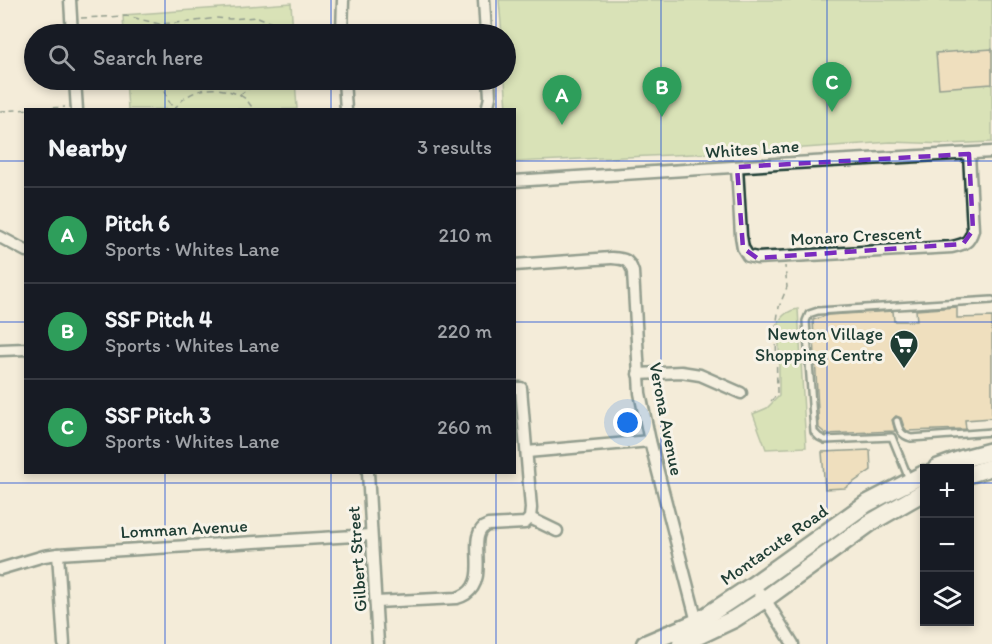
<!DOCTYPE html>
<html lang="en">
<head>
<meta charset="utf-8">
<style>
	body { margin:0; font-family:Itim,sans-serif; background:#20242c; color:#f1f3f6 }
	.controls { position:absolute; right:18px; bottom:18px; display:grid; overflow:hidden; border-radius:0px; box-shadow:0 3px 9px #0003 }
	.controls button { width:54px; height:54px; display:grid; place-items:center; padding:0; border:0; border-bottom:2px solid #363941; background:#171b24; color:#f1f3f6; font:30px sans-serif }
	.you { position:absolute; left:628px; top:423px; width:21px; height:21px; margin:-15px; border:4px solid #fff; border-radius:50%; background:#1a73e8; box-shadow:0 0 0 9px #1a73e833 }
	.badge { display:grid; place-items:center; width:39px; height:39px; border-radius:50%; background:#db2777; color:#fff; font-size:20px; font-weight:700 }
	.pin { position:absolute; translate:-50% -50px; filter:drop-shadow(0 2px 3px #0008) }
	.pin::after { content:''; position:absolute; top:32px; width:21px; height:18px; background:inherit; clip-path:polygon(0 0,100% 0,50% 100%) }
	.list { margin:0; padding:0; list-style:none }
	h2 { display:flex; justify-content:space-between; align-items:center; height:78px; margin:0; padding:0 24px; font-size:26px }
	h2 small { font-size:20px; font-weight:400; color:#9ea1a6 }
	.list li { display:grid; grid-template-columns:39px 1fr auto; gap:18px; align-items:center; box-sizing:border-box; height:96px; padding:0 24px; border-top:2px solid #363941 }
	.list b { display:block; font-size:22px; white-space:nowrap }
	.list p { margin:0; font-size:20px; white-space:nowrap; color:#9ea1a6 }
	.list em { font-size:20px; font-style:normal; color:#9ea1a6 }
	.icon { flex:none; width:33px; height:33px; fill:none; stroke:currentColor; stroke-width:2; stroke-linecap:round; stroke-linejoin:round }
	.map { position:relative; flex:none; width:992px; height:644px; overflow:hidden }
	.search { position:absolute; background:#171b24; box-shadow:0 3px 9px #0003; left:24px; top:24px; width:492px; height:66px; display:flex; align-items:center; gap:15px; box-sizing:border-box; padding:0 21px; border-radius:33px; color:#9ea1a6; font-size:22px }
	.panel { position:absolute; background:#171b24; box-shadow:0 3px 9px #0003; left:24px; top:108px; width:492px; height:366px; border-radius:0px }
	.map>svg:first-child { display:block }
</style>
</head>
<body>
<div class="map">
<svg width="992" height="644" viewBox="0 0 992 644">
	<rect width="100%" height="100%" fill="#f4ecd9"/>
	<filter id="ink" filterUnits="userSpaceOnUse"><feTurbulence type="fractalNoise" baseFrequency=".0167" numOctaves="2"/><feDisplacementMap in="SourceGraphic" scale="12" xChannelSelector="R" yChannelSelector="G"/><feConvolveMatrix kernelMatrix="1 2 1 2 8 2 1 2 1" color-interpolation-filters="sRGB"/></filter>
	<g filter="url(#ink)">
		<g fill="#b8d68f" stroke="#6c8a62" stroke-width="1.5">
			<path d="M499 0H992V142L947 144 891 142 760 151 515 162 514 110 507 109 505 80 506 34H502Z"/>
			<path d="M291 3 293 34H124L123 15Z"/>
			<path d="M126 80H295L297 109H128Z"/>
			<path d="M798 309 806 447 766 449 753 414 767 408 779 396V323C781 315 790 310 798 309Z"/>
		</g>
		<g fill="#e9cf9e" stroke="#1f3d34" stroke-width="1.5">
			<path d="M992 49V84L939 88 936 53Z"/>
			<path d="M957 307V318L992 317V418L965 420 966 429 907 431 904 427 901 418 896 416 892 420 895 431 826 434 819 428 813 320 828 315 893 311 894 321H917L916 310Z"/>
			<path d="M870 450 871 470 845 488 825 489 822 452Z"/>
		</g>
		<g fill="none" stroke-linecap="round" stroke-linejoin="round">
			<g stroke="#1f3d34" stroke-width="10">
				<g id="lane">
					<path d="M897 421C899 430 901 435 911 438L992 432"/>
					<path d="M909 479 892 437 825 440 819 437 814 432 806 321 809 314 818 311 992 300"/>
				</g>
			</g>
			<g stroke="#1f3d34" stroke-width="15">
				<g id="street">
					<path d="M70 0 72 34"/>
					<path d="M484 0 486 34"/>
					<path d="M342 34 343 0"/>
					<path d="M75 80 77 110"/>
					<path d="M344 80 346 110"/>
					<path d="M487 110 490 97 489 80"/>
					<path d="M737 167 741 236 743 248 748 256 757 258 952 247C965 244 969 243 973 230L969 154"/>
					<path d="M514 181 777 164 992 152"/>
					<path d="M0 237 26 251"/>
					<path d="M514 265 611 258C624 259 629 259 633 272L640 393 650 441 697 622"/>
					<path d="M0 350 26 349"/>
					<path d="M638 374 681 372 700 375 741 393"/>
					<path d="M527 452 650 441"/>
					<path d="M368 472 378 644"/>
					<path d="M530 518 557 531"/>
					<path d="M58 554 64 644"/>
					<path d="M0 569 44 556 58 554 371 535"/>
					<path d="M753 585 765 599 793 644"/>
					<path d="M376 602 457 598C460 597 463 596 466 594 491 577 464 533 488 525L525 523 530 518 531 508 521 388H514"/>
				</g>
			</g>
			<g stroke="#1f3d34" stroke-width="21">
				<g id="secondary">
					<path d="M937 468 962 459 992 451"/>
					<path d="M970 474 992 467"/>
					<path d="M645 644 697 622 753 585 866 504 924 474"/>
					<path d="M681 644 734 619 765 599 870 523 924 492"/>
				</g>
			</g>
			<g stroke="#1f3d34" stroke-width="1.5" stroke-dasharray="6 4.5" stroke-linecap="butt">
				<path d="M81 18 127 16 159 24 189 22 217 18 230 19 258 17 270 22 277 34"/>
				<path d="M159 24 173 34"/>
				<path d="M165 80C163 91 167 100 174 109"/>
				<path d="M210 80 212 87"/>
				<path d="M230 80 232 90"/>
				<path d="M240 95 246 99 254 110"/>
				<path d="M174 110C189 87 216 84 239 95L262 80"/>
				<path d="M0 111 65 107"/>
				<path d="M771 401 777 395 776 327 779 307 787 287 785 266"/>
			</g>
			<use href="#lane" stroke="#f7f3e8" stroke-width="5"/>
			<use href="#street" stroke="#f7f3e8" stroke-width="10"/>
			<use href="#secondary" stroke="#f7f3e8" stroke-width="16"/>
		</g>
	</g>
	<path d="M0 0H992V644H0ZM969 154 973 230 963 244 757 258 743 248 737 167Z" fill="#f4ecd9" fill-opacity=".55" fill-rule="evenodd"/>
	<path fill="none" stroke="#7b2cbf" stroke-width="4.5" stroke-dasharray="12 8" stroke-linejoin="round" d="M969 154 973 230 963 244 757 258 743 248 737 167Z"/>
	<path fill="none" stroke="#1d4ed8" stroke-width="1.5" stroke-opacity="0.55" d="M165 0V34M331 0V34M496 0V34M661 0V644M827 0V644M165 80V110M331 80V110M496 80V110M0 161H26M514 161H992M0 322H26M514 322H992M165 472V644M331 472V644M496 472V644M0 483H924M970 483H992"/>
	<defs>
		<g id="supermarket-pin" transform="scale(1.5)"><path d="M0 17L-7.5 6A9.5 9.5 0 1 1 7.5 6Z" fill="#1f3d34" stroke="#f7f3e8"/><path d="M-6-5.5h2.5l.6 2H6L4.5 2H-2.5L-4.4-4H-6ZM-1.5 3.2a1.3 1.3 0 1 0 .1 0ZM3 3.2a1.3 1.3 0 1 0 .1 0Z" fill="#fff"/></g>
	</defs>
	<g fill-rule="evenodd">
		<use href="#supermarket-pin" x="904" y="344"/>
	</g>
	<g text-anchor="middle" stroke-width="6" stroke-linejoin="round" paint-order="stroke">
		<g font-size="18" fill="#1f3d34" stroke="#f7f3e8">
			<text transform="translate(752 149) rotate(-4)" y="6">Whites Lane</text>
			<text transform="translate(856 236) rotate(-3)" y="6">Monaro Crescent</text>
			<text transform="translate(666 419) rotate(79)" y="6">Verona Avenue</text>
			<text transform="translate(184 529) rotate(-3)" y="6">Lomman Avenue</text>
			<text transform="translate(774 545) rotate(-35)" y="6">Montacute Road</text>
			<text transform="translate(357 559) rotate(-94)" y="6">Gilbert Street</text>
		</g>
		<g font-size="18" fill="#1f3d34" stroke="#f7f3e8" text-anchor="end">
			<text x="883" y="340">Newton Village<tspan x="883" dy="21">Shopping Centre</tspan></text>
		</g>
	</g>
</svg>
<div class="controls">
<button>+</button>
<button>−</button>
<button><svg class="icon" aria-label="layers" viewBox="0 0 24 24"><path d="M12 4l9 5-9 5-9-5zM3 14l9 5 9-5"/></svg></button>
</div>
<div class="you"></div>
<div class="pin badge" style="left:562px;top:125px;background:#2e9e5b">A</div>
<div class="pin badge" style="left:662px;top:117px;background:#2e9e5b">B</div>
<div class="pin badge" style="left:832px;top:112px;background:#2e9e5b">C</div>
<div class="search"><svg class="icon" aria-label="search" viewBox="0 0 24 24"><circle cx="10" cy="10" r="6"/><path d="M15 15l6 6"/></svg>Search here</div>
<section class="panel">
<h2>Nearby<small>3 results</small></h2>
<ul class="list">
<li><span class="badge" style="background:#2e9e5b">A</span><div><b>Pitch 6</b><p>Sports · Whites Lane</p></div><em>210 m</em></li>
<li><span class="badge" style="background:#2e9e5b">B</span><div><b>SSF Pitch 4</b><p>Sports · Whites Lane</p></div><em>220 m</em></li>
<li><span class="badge" style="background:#2e9e5b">C</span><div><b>SSF Pitch 3</b><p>Sports · Whites Lane</p></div><em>260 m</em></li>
</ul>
</section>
</div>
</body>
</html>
